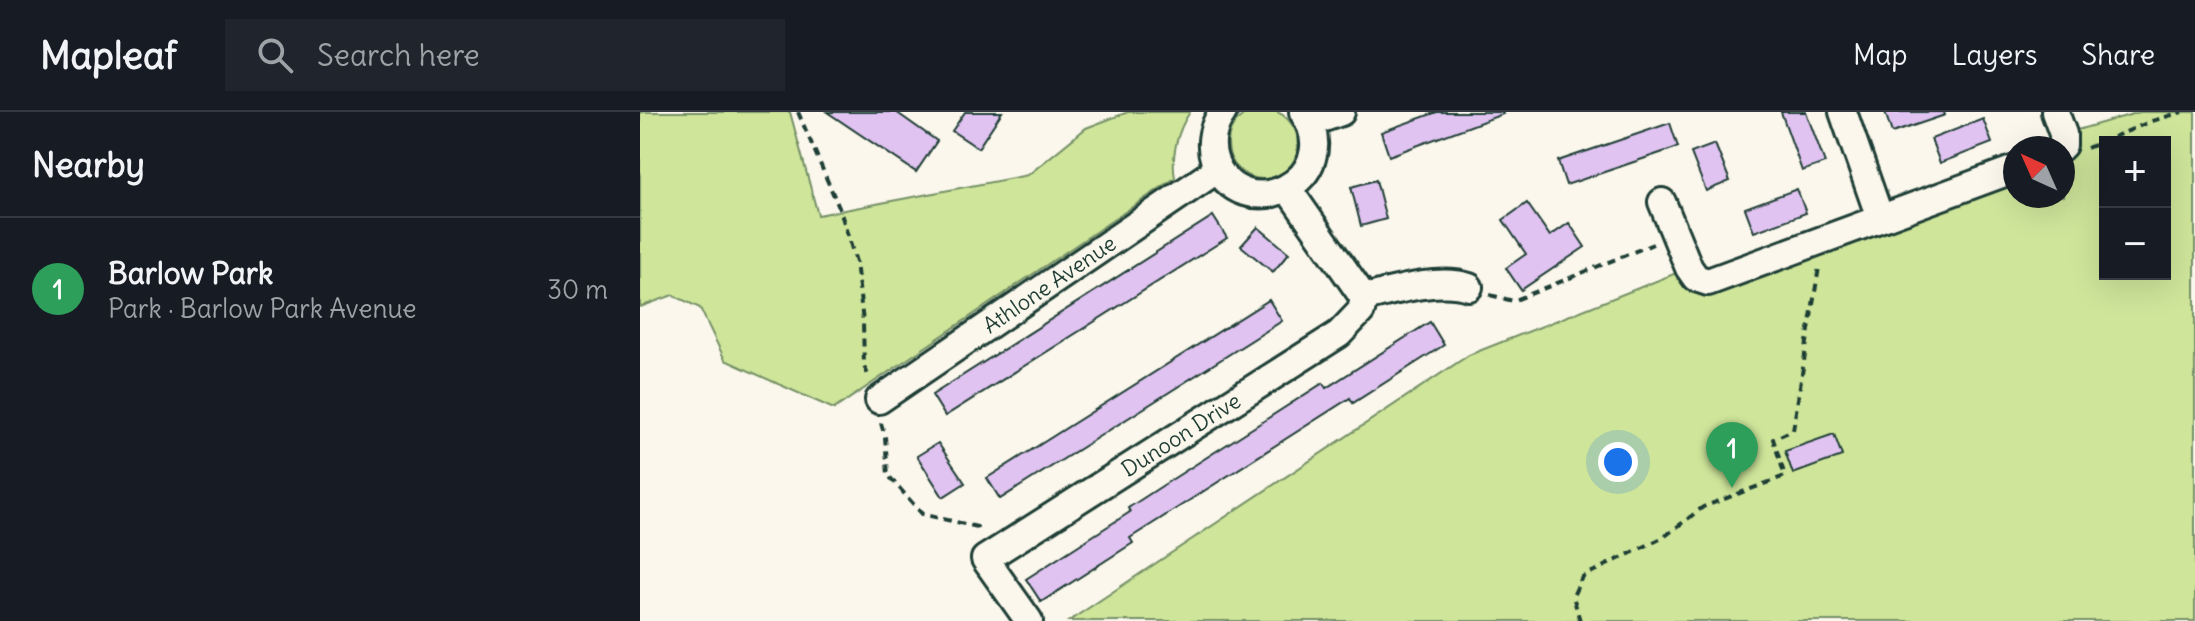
<!DOCTYPE html>
<html lang="en">
<head>
<meta charset="utf-8">
<style>
	body { margin:0; font-family:Delius,sans-serif; background:#20242c; color:#f1f3f6 }
	.controls { position:absolute; right:24px; top:24px; display:grid; overflow:hidden; border-radius:0px; box-shadow:0 8px 32px #0002 }
	.controls button { width:72px; height:72px; display:grid; place-items:center; padding:0; border:0; border-bottom:2px solid #363941; background:#171b24; color:#f1f3f6; font:40px sans-serif }
	.compass { position:absolute; left:1363px; top:24px; width:72px; height:72px; border-radius:50%; background:#171b24; box-shadow:0 8px 32px #0002; rotate:315deg }
	.you { position:absolute; left:978px; top:350px; width:28px; height:28px; margin:-20px; border:6px solid #fff; border-radius:50%; background:#1a73e8; box-shadow:0 0 0 12px #1a73e833 }
	.badge { display:grid; place-items:center; width:52px; height:52px; border-radius:50%; background:#92a19f; color:#fff; font-size:26px; font-weight:700 }
	.pin { position:absolute; translate:-50% -66px; filter:drop-shadow(0 2px 4px #0008) }
	.pin::after { content:''; position:absolute; top:42px; width:28px; height:24px; background:inherit; clip-path:polygon(0 0,100% 0,50% 100%) }
	.list { margin:0; padding:0; list-style:none }
	h2 { display:flex; justify-content:space-between; align-items:center; height:104px; margin:0; padding:0 32px; font-size:34px }
	h2 small { font-size:26px; font-weight:400; color:#9ea1a6 }
	.list li { display:grid; grid-template-columns:52px 1fr auto; gap:24px; align-items:center; box-sizing:border-box; height:144px; padding:0 32px; border-top:2px solid #363941 }
	.list b { display:block; font-size:30px; white-space:nowrap }
	.list p { margin:0; font-size:26px; white-space:nowrap; color:#9ea1a6 }
	.list em { font-size:26px; font-style:normal; color:#9ea1a6 }
	.icon { flex:none; width:44px; height:44px; fill:none; stroke:currentColor; stroke-width:2; stroke-linecap:round; stroke-linejoin:round }
	.map { position:relative; flex:none; width:1555px; height:509px; overflow:hidden }
	header { display:flex; align-items:center; gap:48px; box-sizing:border-box; height:112px; padding:0 40px; background:#171b24; border-bottom:2px solid #363941 }
	header strong { font-size:38px }
	nav { display:flex; gap:44px; margin-inline-start:auto; font-size:28px }
	.search { width:560px; height:72px; background:#20242c; display:flex; align-items:center; gap:20px; box-sizing:border-box; padding:0 28px; border-radius:0px; color:#9ea1a6; font-size:30px }
	main { display:flex }
	aside { flex:1; background:#171b24 }
	.map>svg:first-child { display:block }
</style>
</head>
<body>
<header>
<strong>Mapleaf</strong>
<div class="search"><svg class="icon" aria-label="search" viewBox="0 0 24 24"><circle cx="10" cy="10" r="6"/><path d="M15 15l6 6"/></svg>Search here</div>
<nav><a>Map</a><a>Layers</a><a>Share</a></nav>
</header>
<main>
<aside>
<h2>Nearby<small></small></h2>
<ul class="list">
<li><span class="badge" style="background:#2e9e5b">1</span><div><b>Barlow Park</b><p>Park · Barlow Park Avenue</p></div><em>30 m</em></li>
</ul>
</aside>
<div class="map">
<svg width="1555" height="509" viewBox="0 0 1555 509">
	<rect width="100%" height="100%" fill="#fbf7ec"/>
	<filter id="ink" filterUnits="userSpaceOnUse"><feTurbulence type="fractalNoise" baseFrequency=".0125" numOctaves="2"/><feDisplacementMap in="SourceGraphic" scale="16" xChannelSelector="R" yChannelSelector="G"/><feConvolveMatrix kernelMatrix="1 2 1 2 8 2 1 2 1" color-interpolation-filters="sRGB"/></filter>
	<g filter="url(#ink)">
		<g fill="#cee59a" stroke="#769167" stroke-width="2" fill-rule="evenodd">
			<circle cx="623" cy="32" r="35"/>
			<path d="M0 0H150L178 103 388 63 446 16 488 0H550C537 19 531 44 535 66L194 297 85 248 60 196 33 183 0 195Z"/>
			<path d="M1500 0H1555V509H429L829 243 1049 156 1056 166 1375 57V84H1423V22ZM1465 30H1525V162H1465Z"/>
		</g>
		<g fill="#e0c3f1" stroke="#1f3d34" stroke-width="2">
			<path d="M187 0H256L297 29 276 60Z"/>
			<path d="M325 0H362L338 36 312 19Z"/>
			<path d="M797 0H862L863 2 749 44 741 20Z"/>
			<path d="M1141 0H1166L1185 51 1162 59Z"/>
			<path d="M1245 0H1304L1305 3 1252 21Z"/>
			<path d="M1343 7 1352 31 1300 51 1291 27Z"/>
			<path d="M1030 11 1038 35 926 73 918 49Z"/>
			<path d="M1075 32 1090 69 1066 79 1051 41Z"/>
			<path d="M736 68 746 107 721 114 711 75Z"/>
			<path d="M1157 77 1166 101 1114 120 1105 96Z"/>
			<path d="M887 91 910 124 929 111 945 135 881 178 866 156 886 142 863 108Z"/>
			<path d="M573 104 587 126 305 304 292 283Z"/>
			<path d="M618 115 649 141 633 160 601 134Z"/>
			<path d="M629 188 642 209 360 387 347 366Z"/>
			<path d="M790 210 804 233 713 291 710 286 553 386 490 426 493 431 401 490 386 467 490 400 488 396 528 370 683 271 686 276Z"/>
			<path d="M1194 322 1202 344 1153 362 1145 339Z"/>
			<path d="M298 331 325 371 303 385 277 344Z"/>
		</g>
		<g fill="none" stroke-linecap="round" stroke-linejoin="round">
			<g stroke="#1f3d34" stroke-width="32">
				<g id="street">
					<path d="M583 0C573 13 569 31 574 47 599 120 709 68 663 0"/>
					<path d="M1203 0 1240 106"/>
					<path d="M1415 0 1423 22V33L1420 36"/>
					<path d="M670 11 701 0"/>
					<path d="M1022 90 1049 156 1056 166 1068 170 1375 57"/>
					<path d="M724 186C754 179 799 165 829 175"/>
					<path id="s1" d="M239 288 578 57"/>
					<path id="s2" d="M389 509 345 447 699 222 721 199 724 186 648 77"/>
				</g>
			</g>
			<g stroke="#1f3d34" stroke-width="4" stroke-dasharray="8 6" stroke-linecap="butt">
				<path d="M158 0 200 98 216 150 223 210 224 254 229 265"/>
				<path d="M1447 36 1512 9 1542 0"/>
				<path d="M850 183 873 189 1013 132"/>
				<path d="M241 311 245 325 248 363 282 402 337 415 339 421"/>
				<path d="M940 509 933 484 942 465 1024 425 1063 395 1145 364 1133 327 1153 318 1179 155"/>
			</g>
			<use href="#street" stroke="#fbf7ec" stroke-width="26"/>
		</g>
	</g>
	<g text-anchor="middle" stroke-width="6" stroke-linejoin="round" paint-order="stroke">
		<g font-size="22" fill="#1f3d34" stroke="#fbf7ec">
			<text dy="8" stroke="none"><textPath href="#s1" startOffset="206">Athlone Avenue</textPath></text>
			<text dy="8" stroke="none"><textPath href="#s2" startOffset="308">Dunoon Drive</textPath></text>
		</g>
	</g>
</svg>
<div class="controls">
<button>+</button>
<button>−</button>
</div>
<svg class="compass" viewBox="-18 -18 36 36"><path d="M0-13l5 13h-10z" fill="#e53935"/><path d="M0 13l5-13h-10z" fill="#9ea1a6"/></svg>
<div class="you"></div>
<div class="pin badge" style="left:1092px;top:376px;background:#2e9e5b">1</div>
</div>
</main>
</body>
</html>
